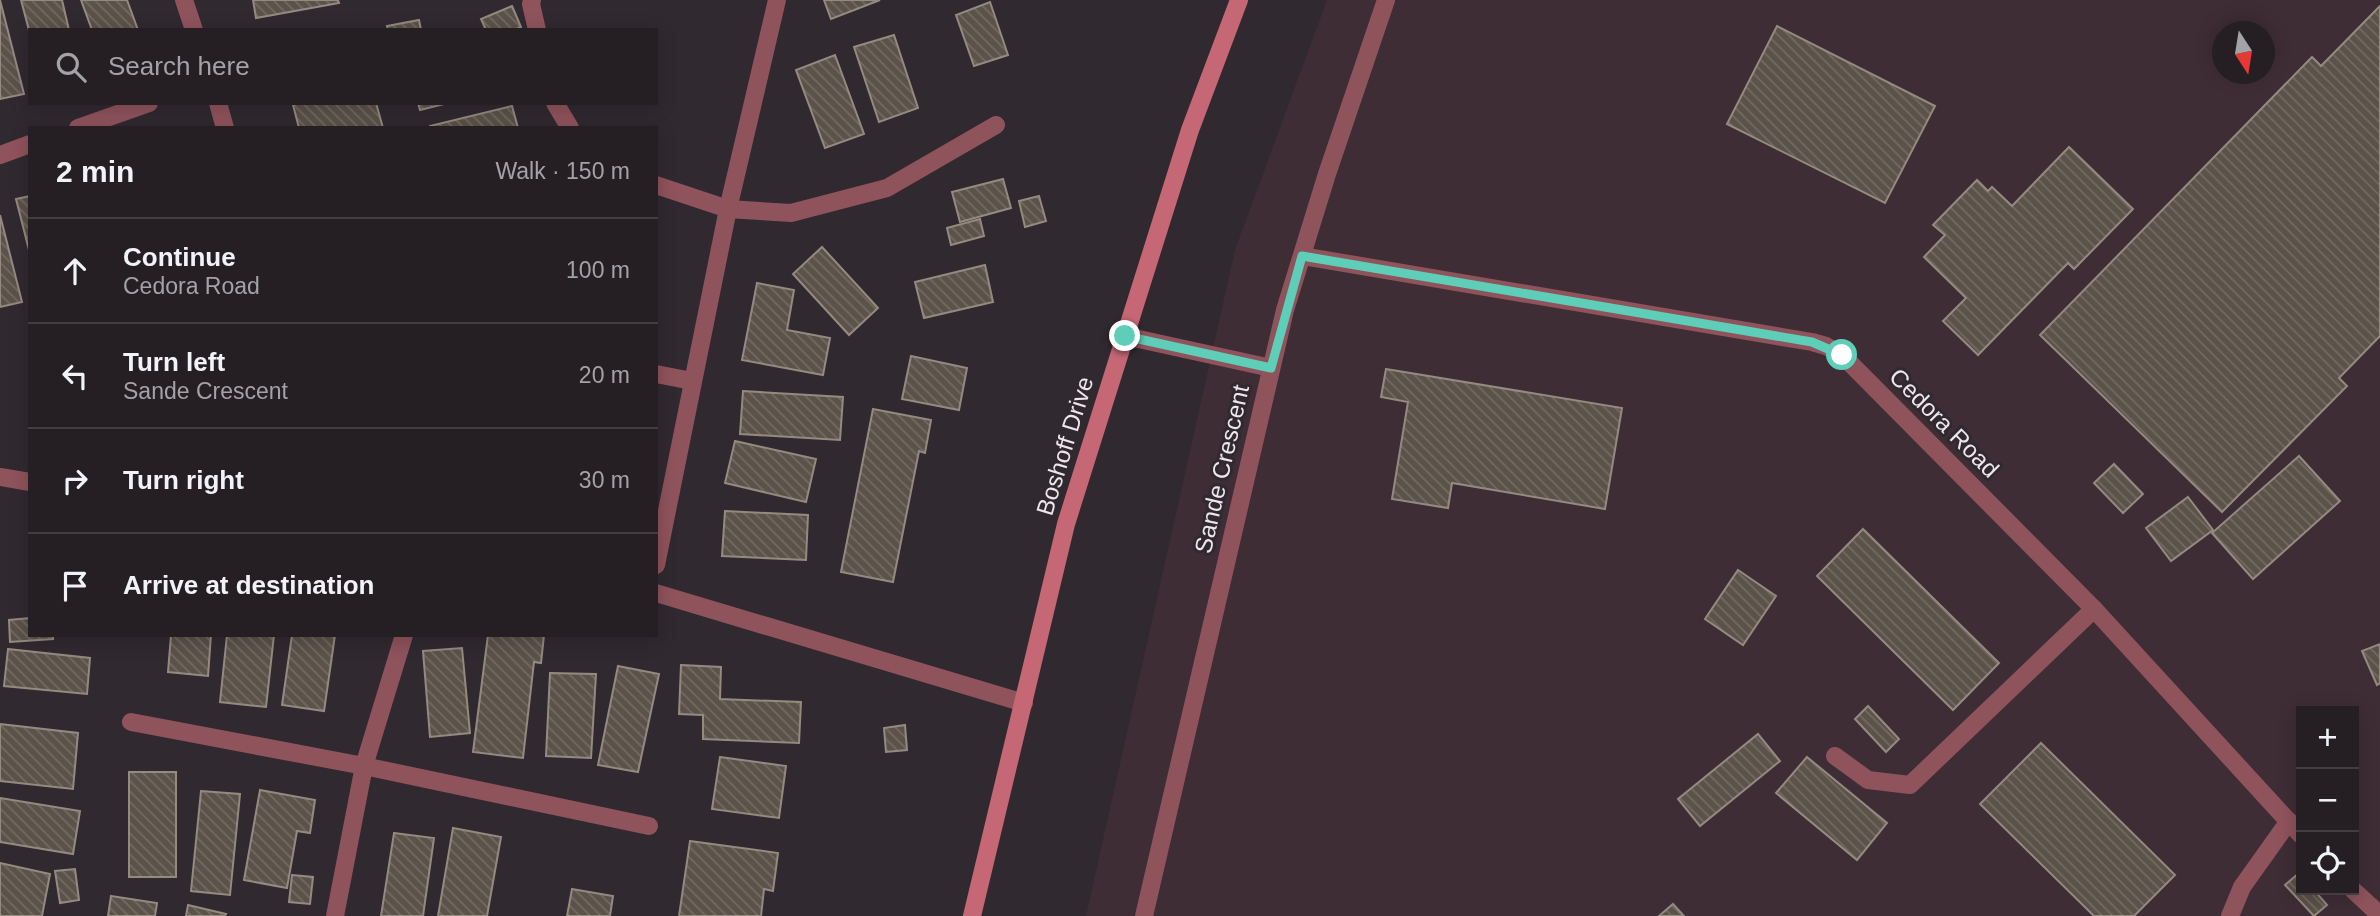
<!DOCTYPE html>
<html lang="en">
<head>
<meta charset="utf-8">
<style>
	body { margin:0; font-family:Helvetica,sans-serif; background:#2d272c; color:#f1f3f6 }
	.controls { position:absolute; right:21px; bottom:21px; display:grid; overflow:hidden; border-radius:0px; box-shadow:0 4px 18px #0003 }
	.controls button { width:63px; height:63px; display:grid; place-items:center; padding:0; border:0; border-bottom:2px solid #423d41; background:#251f24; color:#f1f3f6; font:35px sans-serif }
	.compass { position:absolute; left:2212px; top:21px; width:63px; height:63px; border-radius:50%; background:#251f24; box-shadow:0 4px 18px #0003; rotate:168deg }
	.stop { position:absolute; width:21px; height:21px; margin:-16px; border:5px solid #5eceb8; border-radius:50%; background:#fff }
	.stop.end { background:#5eceb8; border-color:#fff; box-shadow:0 2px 7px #0008 }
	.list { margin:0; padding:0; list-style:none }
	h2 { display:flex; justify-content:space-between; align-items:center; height:91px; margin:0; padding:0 28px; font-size:30px }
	h2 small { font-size:23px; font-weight:400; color:#a3a2a6 }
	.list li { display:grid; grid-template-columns:46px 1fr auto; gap:21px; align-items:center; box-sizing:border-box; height:105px; padding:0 28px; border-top:2px solid #423d41 }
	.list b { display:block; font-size:26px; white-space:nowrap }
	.list p { margin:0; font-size:23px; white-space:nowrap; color:#a3a2a6 }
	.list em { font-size:23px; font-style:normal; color:#a3a2a6 }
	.icon { flex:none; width:38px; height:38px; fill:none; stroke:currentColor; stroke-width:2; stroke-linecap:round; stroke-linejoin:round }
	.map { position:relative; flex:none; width:2380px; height:916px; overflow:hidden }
	.search { position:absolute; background:#251f24; box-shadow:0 4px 18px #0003; left:28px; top:28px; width:630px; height:77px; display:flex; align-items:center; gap:18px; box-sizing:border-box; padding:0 24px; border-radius:0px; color:#a3a2a6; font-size:26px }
	.panel { position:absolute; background:#251f24; box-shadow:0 4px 18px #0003; left:28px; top:126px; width:630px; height:511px; border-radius:0px }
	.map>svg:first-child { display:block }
</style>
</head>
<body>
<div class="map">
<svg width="2380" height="916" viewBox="0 0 2380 916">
	<defs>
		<pattern id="building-back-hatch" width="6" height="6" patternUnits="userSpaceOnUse" patternTransform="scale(1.75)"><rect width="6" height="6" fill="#5b5249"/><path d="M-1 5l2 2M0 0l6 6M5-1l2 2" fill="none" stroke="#736b63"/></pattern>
	</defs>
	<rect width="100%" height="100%" fill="#312930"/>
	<path fill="#3f2d36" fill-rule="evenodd" d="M1327 0H2380V916H1086L1235 250ZM2222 32H2264V74H2222ZM2301 711H2354V890H2301Z"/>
	<g fill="url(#building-back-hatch)" stroke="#948a80" stroke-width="2">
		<path d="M0 0 24 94 0 99Z"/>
		<path d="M21 0H62L69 30H30V34Z"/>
		<path d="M81 0H127L138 30H92Z"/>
		<path d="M253 0H338L339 3 256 18Z"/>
		<path d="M824 0H880L831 19Z"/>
		<path d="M990 2 1008 55 974 66 956 15Z"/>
		<path d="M512 6 521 27 514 30H486L481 19Z"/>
		<path d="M2380 6V336L2339 378 2347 386 2222 512 2040 335 2312 57 2321 66Z"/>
		<path d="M419 20 421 30H388L387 26Z"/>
		<path d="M1777 26 1935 106 1885 203 1727 124Z"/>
		<path d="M894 35 918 108 879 122 854 47Z"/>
		<path d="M835 55 864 134 825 148 796 70Z"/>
		<path d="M299 103H376L383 128H299L293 105Z"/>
		<path d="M418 103H448L420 110Z"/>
		<path d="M512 106 518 128H430V126Z"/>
		<path d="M2069 147 2133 209 2074 269 2068 263 1978 355 1943 321 1966 298 1924 257 1945 235 1933 225 1977 180 1988 191 1992 187 2012 206Z"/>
		<path d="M1003 179 1011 208 960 222 952 192Z"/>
		<path d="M30 196V254L16 199Z"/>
		<path d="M1039 196 1046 221 1025 227 1019 201Z"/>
		<path d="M0 215 22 302 0 307Z"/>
		<path d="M980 219 984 236 951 245 947 228Z"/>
		<path d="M822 247 878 308 849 335 793 274Z"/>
		<path d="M985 265 993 302 924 318 915 282Z"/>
		<path d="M757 283 794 290 787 330 830 338 823 375 742 360Z"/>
		<path d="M911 356 967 368 959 410 902 399Z"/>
		<path d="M1386 369 1622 408 1605 509 1452 483 1448 508 1392 499 1408 402 1381 397Z"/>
		<path d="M743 391 843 397 840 440 740 434Z"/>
		<path d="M873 409 931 420 925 453 919 451 893 582 841 572Z"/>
		<path d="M735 441 816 459 806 502 725 483Z"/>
		<path d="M2299 456 2340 501 2253 579 2212 533Z"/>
		<path d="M2114 464 2143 494 2123 513 2094 483Z"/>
		<path d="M2188 497 2213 530 2171 561 2146 528Z"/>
		<path d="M725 511 808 515 806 560 722 556Z"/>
		<path d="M1863 529 1999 663 1953 710 1817 576Z"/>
		<path d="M1738 570 1776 596 1743 645 1705 619Z"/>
		<path d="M30 618V635H53V639L10 642 9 620Z"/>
		<path d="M171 635H211L208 676 168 672Z"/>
		<path d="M227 635H274L266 707 220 702Z"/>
		<path d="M292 635H335L324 711 282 705Z"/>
		<path d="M488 635H544L541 663 534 662 523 758 473 752Z"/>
		<path d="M2380 644V683L2377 685 2362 651Z"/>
		<path d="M462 648 470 733 430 737 423 651Z"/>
		<path d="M8 649 90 658 87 694 4 686Z"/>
		<path d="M681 665 721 667 720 699 801 702 799 743 703 739V715L679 714Z"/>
		<path d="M618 666 659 674 638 772 598 765Z"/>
		<path d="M550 673 596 674 591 758 546 756Z"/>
		<path d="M1868 706 1899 739 1886 752 1855 719Z"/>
		<path d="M0 724 78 733 73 789 0 781Z"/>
		<path d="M905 725 907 750 886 752 884 728Z"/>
		<path d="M1758 734 1780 761 1700 826 1678 799Z"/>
		<path d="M2041 743 2175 875 2134 916H2094L1980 804Z"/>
		<path d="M720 757 786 766 779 818 712 809Z"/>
		<path d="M1807 757 1887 823 1857 860 1776 793Z"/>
		<rect x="129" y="772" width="47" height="105"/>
		<path d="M260 790 315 800 310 833 297 831 287 888 244 880Z"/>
		<path d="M201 791 240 794 230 895 191 891Z"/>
		<path d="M0 798 80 811 73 854 0 842Z"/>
		<path d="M453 828 501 837 487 916H438Z"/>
		<path d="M394 833 434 838 423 916H381Z"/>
		<path d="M690 841 778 853 773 891 764 889 761 916H679Z"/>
		<path d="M0 863 50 874 42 916H0Z"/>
		<path d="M75 869 79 900 60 903 55 871Z"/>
		<path d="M2299 873 2301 876V890H2314L2327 905 2314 916 2285 885Z"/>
		<path d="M292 875 313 877 310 904 289 902Z"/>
		<path d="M572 889 613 896 610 916H567Z"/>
		<path d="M111 896 157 903 155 916H108Z"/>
		<path d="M1673 904 1684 916H1659Z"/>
		<path d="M188 905 226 914 225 916H186Z"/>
	</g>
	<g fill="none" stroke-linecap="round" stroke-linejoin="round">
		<g stroke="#8f535c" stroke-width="18">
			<path d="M1835 756 1868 780 1910 785 2094 609"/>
			<path d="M2230 916 2242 887 2289 821"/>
		</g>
		<g stroke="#8f535c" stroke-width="18">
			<path d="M184 0 194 30"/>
			<path d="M532 0 531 4 537 30"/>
			<path d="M218 103 225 128"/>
			<path d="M555 103 570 128"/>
			<path d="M78 128 149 103"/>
			<path d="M0 155 30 144"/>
			<path d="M656 185 728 209 791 213 887 188 996 125"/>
			<path d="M1302 256 1812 342 1826 346 1842 355 2094 609 2301 835"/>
			<path d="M1125 336 1271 368"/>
			<path d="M656 374 692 381"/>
			<path d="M0 477 30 482"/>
			<path d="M656 565 728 209 777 0"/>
			<path d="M656 593 1024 703"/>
			<path d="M131 722 364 766 649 826"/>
			<path d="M2353 890 2380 915"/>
			<path d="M335 916 364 766 404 635"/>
			<path d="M1144 916 1285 310 1327 174 1386 0"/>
		</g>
		<path stroke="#c66776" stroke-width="18" d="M972 916 1066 524 1190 130 1239 0"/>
	</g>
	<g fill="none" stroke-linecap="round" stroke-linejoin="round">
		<path stroke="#5eceb8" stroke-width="9" d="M1125 336 1271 368 1302 256 1812 342 1842 355"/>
	</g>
	<g text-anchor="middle" stroke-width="6" stroke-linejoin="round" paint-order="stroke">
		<g font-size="24" fill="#ede7ec" stroke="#312930">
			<text transform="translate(1944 423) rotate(45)" y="8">Cedora Road</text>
			<text transform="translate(1065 446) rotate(-73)" y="8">Boshoff Drive</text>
			<text transform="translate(1222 469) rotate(-77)" y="8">Sande Crescent</text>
		</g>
	</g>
</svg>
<div class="controls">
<button>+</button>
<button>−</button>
<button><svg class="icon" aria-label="locate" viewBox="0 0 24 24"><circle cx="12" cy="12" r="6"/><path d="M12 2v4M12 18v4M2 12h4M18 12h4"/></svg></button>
</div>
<svg class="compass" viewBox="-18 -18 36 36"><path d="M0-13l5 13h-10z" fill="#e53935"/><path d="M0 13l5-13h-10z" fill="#a3a2a6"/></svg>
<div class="stop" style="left:1842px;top:355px"></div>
<div class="stop end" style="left:1125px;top:336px"></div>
<div class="search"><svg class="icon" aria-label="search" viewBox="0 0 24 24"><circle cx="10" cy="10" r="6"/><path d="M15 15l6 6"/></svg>Search here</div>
<section class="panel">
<h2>2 min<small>Walk · 150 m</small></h2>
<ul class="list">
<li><svg class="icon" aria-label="ahead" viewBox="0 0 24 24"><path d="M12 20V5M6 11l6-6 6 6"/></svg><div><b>Continue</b><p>Cedora Road</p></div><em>100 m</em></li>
<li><svg class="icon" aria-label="left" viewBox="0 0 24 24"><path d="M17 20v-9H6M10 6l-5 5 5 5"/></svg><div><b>Turn left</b><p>Sande Crescent</p></div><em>20 m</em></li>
<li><svg class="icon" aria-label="right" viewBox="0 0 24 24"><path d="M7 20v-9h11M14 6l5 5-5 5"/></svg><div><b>Turn right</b></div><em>30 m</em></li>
<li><svg class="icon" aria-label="arrive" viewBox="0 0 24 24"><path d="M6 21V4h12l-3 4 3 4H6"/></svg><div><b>Arrive at destination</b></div></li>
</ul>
</section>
</div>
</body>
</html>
